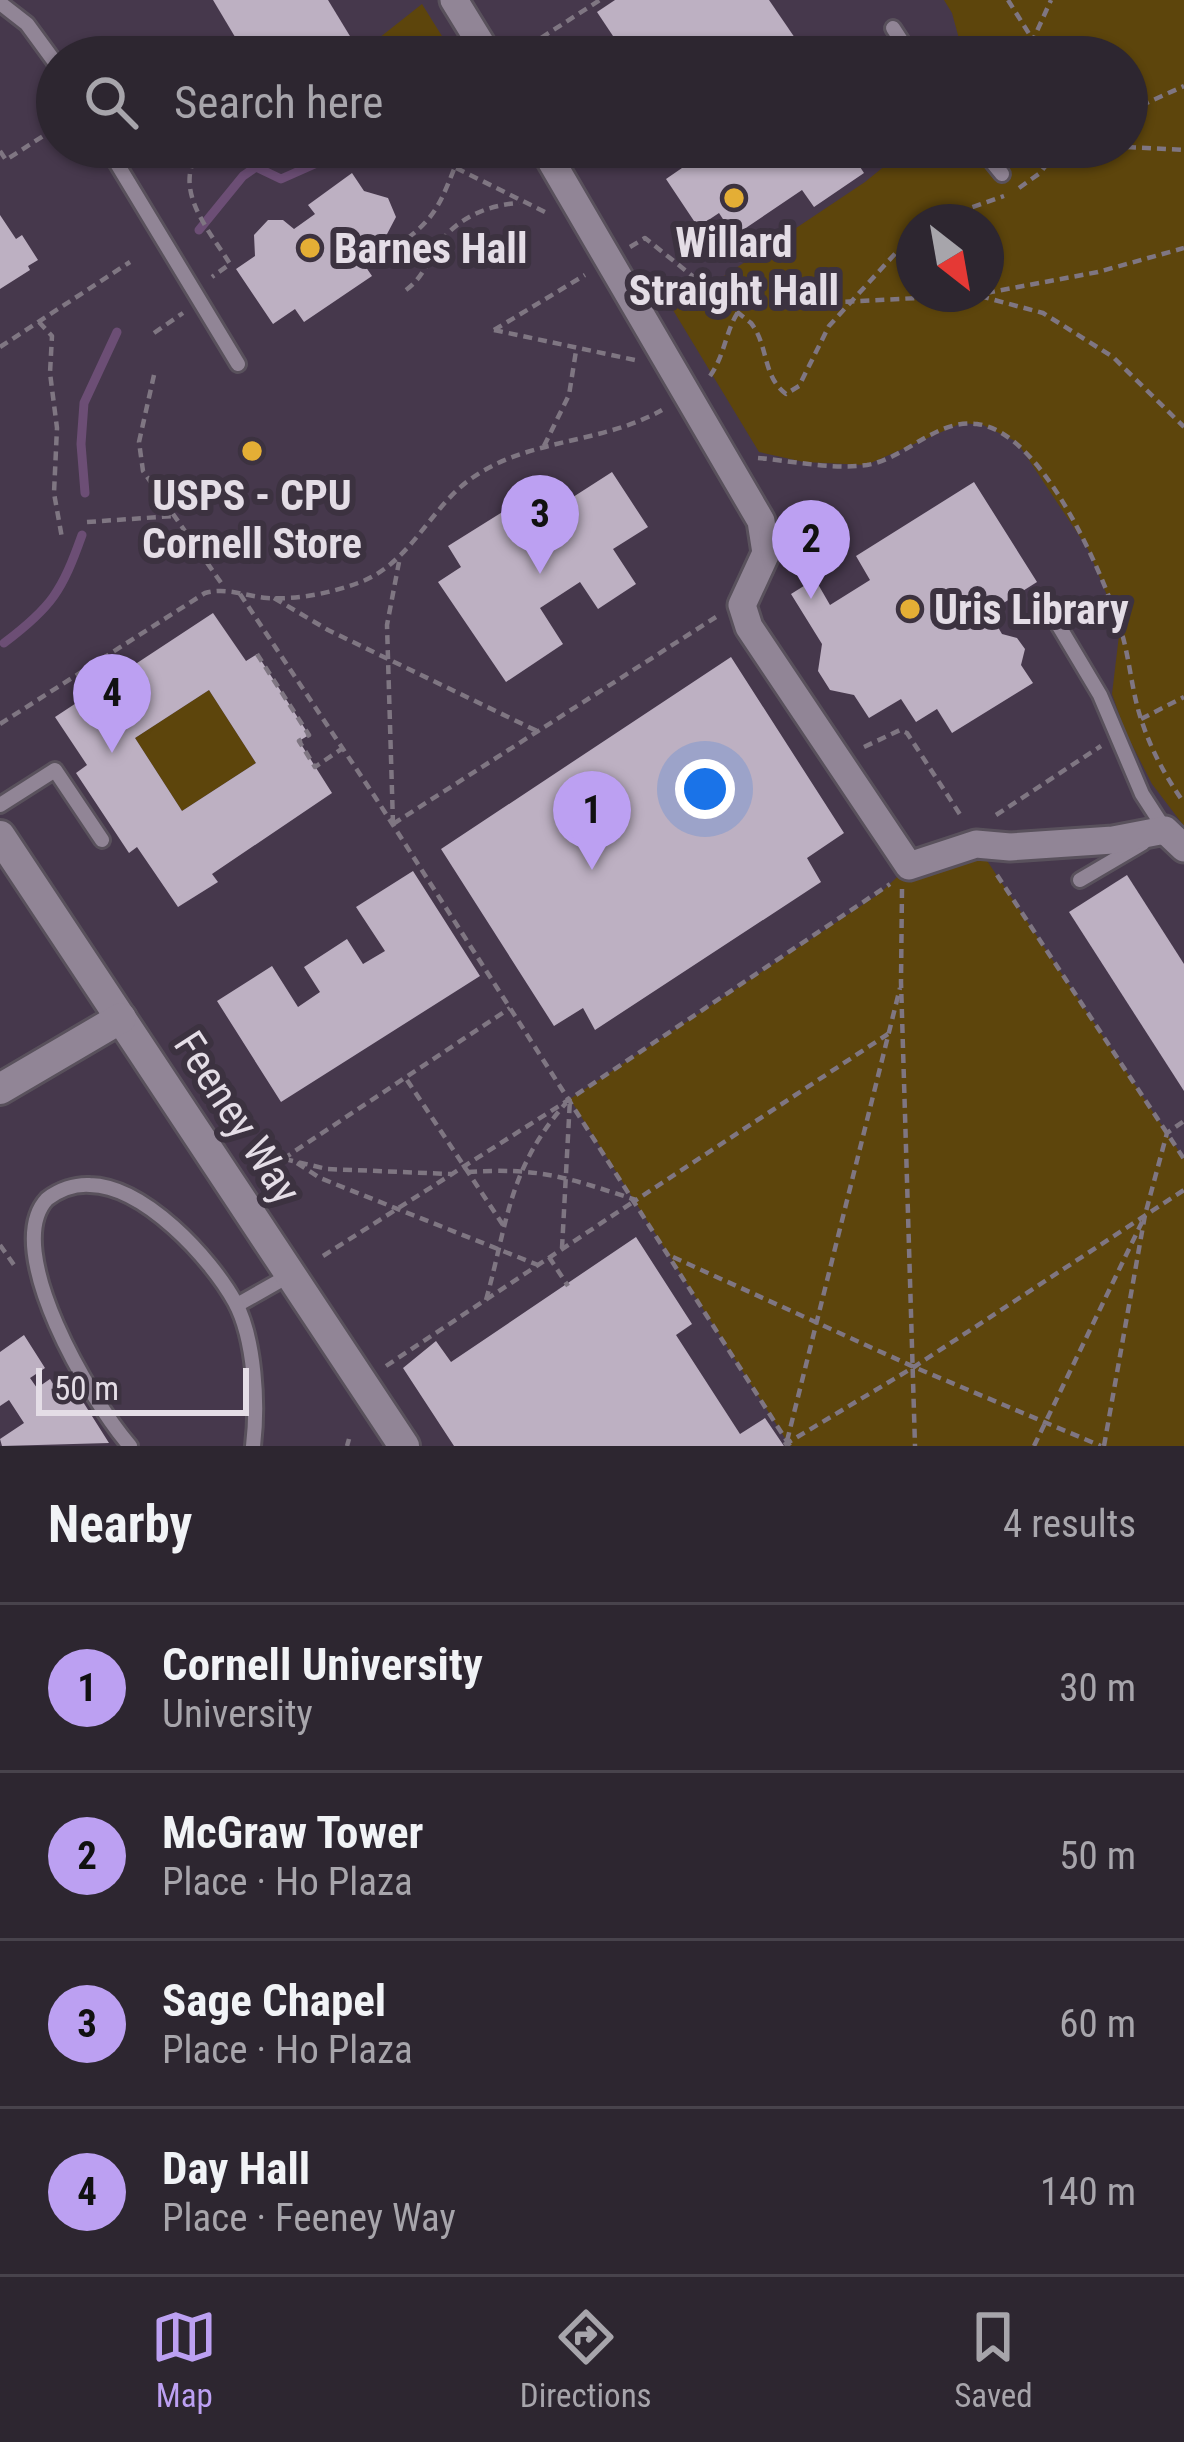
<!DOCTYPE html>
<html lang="en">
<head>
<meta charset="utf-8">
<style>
	body { margin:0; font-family:"Roboto Condensed",sans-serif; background:#352e38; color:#f1f3f6 }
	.compass { position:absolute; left:896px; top:204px; width:108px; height:108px; border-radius:50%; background:#2d2630; box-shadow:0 3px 9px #0004; rotate:149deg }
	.scale { position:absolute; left:36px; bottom:30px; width:213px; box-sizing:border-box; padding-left:12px; border:6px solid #e4dde6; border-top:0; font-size:33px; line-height:42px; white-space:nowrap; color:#e4dde6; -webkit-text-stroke:9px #3c3240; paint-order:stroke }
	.you { position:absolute; left:705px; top:789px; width:42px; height:42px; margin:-30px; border:9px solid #fff; border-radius:50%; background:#1a73e8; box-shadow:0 0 0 18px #1a73e833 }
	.badge { display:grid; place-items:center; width:78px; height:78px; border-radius:50%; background:#bca0f2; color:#111; font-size:39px; font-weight:700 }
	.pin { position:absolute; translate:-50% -99px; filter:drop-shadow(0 3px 6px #0008) }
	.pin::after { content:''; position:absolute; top:63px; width:42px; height:36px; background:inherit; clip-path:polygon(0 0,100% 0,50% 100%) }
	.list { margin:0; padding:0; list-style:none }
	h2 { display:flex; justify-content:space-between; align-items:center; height:156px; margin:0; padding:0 48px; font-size:51px }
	h2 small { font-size:39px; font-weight:400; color:#a7a5ab }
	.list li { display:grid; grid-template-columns:78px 1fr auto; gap:36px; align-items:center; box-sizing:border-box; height:168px; padding:0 48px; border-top:3px solid #48434c }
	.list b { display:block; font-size:45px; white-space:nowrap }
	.list p { margin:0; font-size:39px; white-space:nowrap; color:#a7a5ab }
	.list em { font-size:39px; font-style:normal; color:#a7a5ab }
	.icon { flex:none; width:66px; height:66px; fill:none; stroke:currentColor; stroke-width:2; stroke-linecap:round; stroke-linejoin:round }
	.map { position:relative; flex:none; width:1184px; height:1446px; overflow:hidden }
	.search { position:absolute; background:#2d2630; box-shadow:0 3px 9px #0004; left:36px; right:36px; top:36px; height:132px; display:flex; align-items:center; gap:30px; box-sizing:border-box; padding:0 42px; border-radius:66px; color:#a7a5ab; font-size:45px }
	.sheet { height:828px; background:#2d2630 }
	nav { display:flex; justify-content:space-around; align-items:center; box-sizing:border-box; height:168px; border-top:3px solid #48434c; background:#2d2630; font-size:33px; color:#a7a5ab }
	nav a { display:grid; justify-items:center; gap:6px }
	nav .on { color:#bca0f2 }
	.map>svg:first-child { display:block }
</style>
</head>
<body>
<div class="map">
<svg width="1184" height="1446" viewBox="0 0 1184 1446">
	<rect width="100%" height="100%" fill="#3c3240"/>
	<path fill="#46384c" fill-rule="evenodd" d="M0 0H1184V1446H0ZM57 57H1127V147H57ZM914 222H986V294H914Z"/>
	<g fill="#5d450c" fill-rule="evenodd">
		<path d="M944 0H1184V826L1152 784 1125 731 1112 694 1120 627 1088 549 1017 442 983 425 962 423 866 465 804 462 759 452 673 310 865 182 908 147H1127V57H964L952 13ZM914 222H986V294H914Z"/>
		<path d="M422 4 455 57H355Z"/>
		<path d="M241 147H512L518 156 217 166Z"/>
		<path d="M209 690 256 763 182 811 135 738Z"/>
		<path d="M976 844 1184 1159V1446H790L570 1099 879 894 909 866Z"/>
	</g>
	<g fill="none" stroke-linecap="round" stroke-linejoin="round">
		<g stroke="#6c4e75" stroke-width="9">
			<path d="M199 230 243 176 256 167 281 179 353 147"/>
			<path d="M85 493 81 444 84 403 117 332"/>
			<path d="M4 643C52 607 62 591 82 535"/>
		</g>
	</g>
	<g fill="#bdb0c2" fill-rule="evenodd">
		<path d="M213 0H328L356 46 338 57H247Z"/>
		<path d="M615 0H769L808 57H627L597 12Z"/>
		<path d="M687 147H847L864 173 814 207 802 190 734 236 719 213 698 227 666 179 695 159Z"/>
		<path d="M352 173 364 191 388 198 396 217 386 236 357 254 372 276 304 322 295 309 273 324 236 269 255 256 254 235 268 220H283L294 229 315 214 308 205Z"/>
		<path d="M0 215 16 239 22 235 38 260 28 266 30 270 0 289Z"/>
		<path d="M612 472 648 527 613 549 636 584 598 609 580 582 540 608 563 644 506 682 438 582 461 567 448 546 528 496 542 517Z"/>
		<path d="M974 482 1037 582 989 612 1002 634 1017 638 1025 649 1021 665 1033 683 952 733 937 709 916 722 901 699 869 718 854 695 830 690 818 671 822 644 791 594 815 579 830 605 870 580 856 556Z"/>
		<path d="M213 613 246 661 257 654 309 735 299 741 332 793 212 874 218 882 178 907 137 847 129 853 76 773 87 765 55 717ZM209 690 256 763 182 811 135 738Z"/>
		<path d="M731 657 844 833 807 858 821 882 595 1030 583 1008 554 1026 441 849Z"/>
		<path d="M413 871 480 976 281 1102 217 1001 272 966 298 1007 320 992 304 967 347 939 363 964 385 951 356 907Z"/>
		<path d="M1127 875 1184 964V1091L1069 912Z"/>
		<path d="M636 1237 692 1324 676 1335 740 1434 765 1418 784 1446H454L403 1368 436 1341 451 1362Z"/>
		<path d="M24 1335 45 1368 30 1378 37 1388 50 1379 60 1395 73 1386 109 1443 2 1446 0 1439 24 1423 9 1400 0 1406V1352Z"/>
	</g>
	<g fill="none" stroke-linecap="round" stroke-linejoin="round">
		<g stroke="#59515c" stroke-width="20">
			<g id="lane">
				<path d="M0 3 27 24 57 65"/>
				<path d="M893 28 912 57"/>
				<path d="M107 147 238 364"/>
				<path d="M980 147 1002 174"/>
				<path d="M1047 606 1100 695 1142 794 1164 828"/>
				<path d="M0 805 55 770 102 840"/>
				<path d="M1080 880 1143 843"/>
				<path d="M237 1305 290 1275"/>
				<path d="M130 1446C91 1401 0 1249 47 1199 59 1190 75 1184 90 1185 144 1186 210 1257 235 1302 255 1339 258 1405 253 1446"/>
			</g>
		</g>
		<g stroke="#59515c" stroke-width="33">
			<g id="street">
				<path d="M454 0 489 57"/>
				<path d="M543 147 761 521 766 553 742 605 749 627 909 866 976 844 1010 847 1113 840 1165 830 1184 848"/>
			</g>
		</g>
		<g stroke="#59515c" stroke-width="36">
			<g id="secondary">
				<path d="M0 836 404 1446"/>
				<path d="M0 1089 121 1018"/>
			</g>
		</g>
		<g stroke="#7f7682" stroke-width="4.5" stroke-dasharray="9 6" stroke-linecap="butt">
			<path d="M1008 0 1033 40"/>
			<path d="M516 54 600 0"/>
			<path d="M394 57 414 48 446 44"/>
			<path d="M1042 57 1033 40 1051 0"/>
			<path d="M1127 112 1184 86"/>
			<path d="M202 147C170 187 207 227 230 264L212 277"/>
			<path d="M435 147 454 167 547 213"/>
			<path d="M1127 147 1184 150"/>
			<path d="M0 151 6 160 57 127"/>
			<path d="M1019 188 1040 173 1060 147"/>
			<path d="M930 222 1004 196"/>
			<path d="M630 247 645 238 751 323C769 346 762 376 786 394L799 386 829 326 914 233"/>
			<path d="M383 255C440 219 438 207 463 147"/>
			<path d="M406 290C421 279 426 266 435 250 453 220 485 205 519 203"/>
			<path d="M986 293 1098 272 1184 248"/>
			<path d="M39 322 52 336 50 373 57 428 54 493 62 538"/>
			<path d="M494 330 585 275"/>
			<path d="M494 330 635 360"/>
			<path d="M154 333 183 313"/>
			<path d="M0 347 130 262"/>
			<path d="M154 375 139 442 143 471 224 587"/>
			<path d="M710 376C726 354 726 325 742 307L976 295 1043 313 1113 357 1184 427"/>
			<path d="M544 446 569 395 576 351"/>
			<path d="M758 458C793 461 833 470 867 465 907 458 935 419 977 424 1042 432 1100 568 1119 624 1130 656 1131 691 1142 722 1152 752 1166 777 1184 803"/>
			<path d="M87 522 174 516"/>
			<path d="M240 594 377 800 790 1446"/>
			<path d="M274 598 328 630 537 731"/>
			<path d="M257 654 309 735 299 741 315 767 343 748"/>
			<path d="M1141 719 1184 697"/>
			<path d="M0 724 205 593C228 587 244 596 267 598 297 600 331 593 358 583 411 564 429 508 472 478 529 438 602 444 662 410"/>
			<path d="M864 747 900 730 907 733 963 819"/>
			<path d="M996 815 1101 746"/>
			<path d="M393 824 716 617"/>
			<path d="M393 824 387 625 399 562"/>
			<path d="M997 875 1184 1159"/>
			<path d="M902 889 901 982 915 1446"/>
			<path d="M407 1080 503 1225"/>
			<path d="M255 1152 327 1169 451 1174"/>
			<path d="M283 1159 510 1008"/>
			<path d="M297 1163 320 1178 538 1265"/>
			<path d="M468 1172C539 1167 569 1178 636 1200L888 1034"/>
			<path d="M0 1245 14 1265"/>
			<path d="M562 1248 570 1099"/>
			<path d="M323 1256 570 1099 890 884"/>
			<path d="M549 1257 568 1286"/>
			<path d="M673 1257 914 1367 1101 1446"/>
			<path d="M486 1300C508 1221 508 1169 566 1103"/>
			<path d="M386 1366 636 1200"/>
			<path d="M787 1441 900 988"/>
			<path d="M784 1445 914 1367 1184 1190"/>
			<path d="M347 1446 349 1439"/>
			<path d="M1034 1446 1143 1220"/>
			<path d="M1104 1446 1145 1215 1167 1133 1184 1121"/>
		</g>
		<use href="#lane" stroke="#918596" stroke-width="14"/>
		<use href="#street" stroke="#918596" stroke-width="27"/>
		<use href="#secondary" stroke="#918596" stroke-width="30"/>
	</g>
	<g fill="#e4ae35" stroke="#3c3240" stroke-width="4.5">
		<circle cx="734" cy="198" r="12"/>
		<circle cx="310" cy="248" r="12"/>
		<circle cx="252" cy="451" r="12"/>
		<circle cx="910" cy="609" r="12"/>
	</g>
	<g text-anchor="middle" stroke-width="12" stroke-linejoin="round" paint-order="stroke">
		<g font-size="42" font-weight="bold" fill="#e4dde6" stroke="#3c3240">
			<text x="734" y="257">Willard<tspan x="734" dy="48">Straight Hall</tspan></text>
			<text x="334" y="263" text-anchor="start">Barnes Hall</text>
			<text x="252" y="510">USPS - CPU<tspan x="252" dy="48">Cornell Store</tspan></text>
			<text x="934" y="624" text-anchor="start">Uris Library</text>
		</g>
		<g font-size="42" fill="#e4dde6" stroke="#3c3240">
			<text transform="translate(238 1117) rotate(57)" y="15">Feeney Way</text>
		</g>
	</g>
</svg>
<svg class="compass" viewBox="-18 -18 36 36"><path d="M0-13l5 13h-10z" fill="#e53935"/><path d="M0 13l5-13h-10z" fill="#a7a5ab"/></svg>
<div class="scale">50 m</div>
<div class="you"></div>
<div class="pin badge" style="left:592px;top:870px">1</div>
<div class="pin badge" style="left:811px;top:599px">2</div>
<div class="pin badge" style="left:540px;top:574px">3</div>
<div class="pin badge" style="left:112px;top:753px">4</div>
<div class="search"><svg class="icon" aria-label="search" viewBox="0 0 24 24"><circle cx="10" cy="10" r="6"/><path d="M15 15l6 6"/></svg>Search here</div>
</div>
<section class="sheet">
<h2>Nearby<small>4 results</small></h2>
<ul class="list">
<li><span class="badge">1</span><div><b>Cornell University</b><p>University</p></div><em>30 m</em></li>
<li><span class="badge">2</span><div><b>McGraw Tower</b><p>Place · Ho Plaza</p></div><em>50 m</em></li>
<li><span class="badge">3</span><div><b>Sage Chapel</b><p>Place · Ho Plaza</p></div><em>60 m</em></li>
<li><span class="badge">4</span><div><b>Day Hall</b><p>Place · Feeney Way</p></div><em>140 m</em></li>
</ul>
</section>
<nav>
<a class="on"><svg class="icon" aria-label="map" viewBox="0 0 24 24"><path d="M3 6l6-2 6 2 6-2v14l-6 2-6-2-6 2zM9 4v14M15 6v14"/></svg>Map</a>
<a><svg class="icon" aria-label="directions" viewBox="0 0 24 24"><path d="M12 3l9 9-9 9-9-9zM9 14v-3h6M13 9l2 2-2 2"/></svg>Directions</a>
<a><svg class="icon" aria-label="saved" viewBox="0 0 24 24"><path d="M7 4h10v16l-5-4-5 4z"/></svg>Saved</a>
</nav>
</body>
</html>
